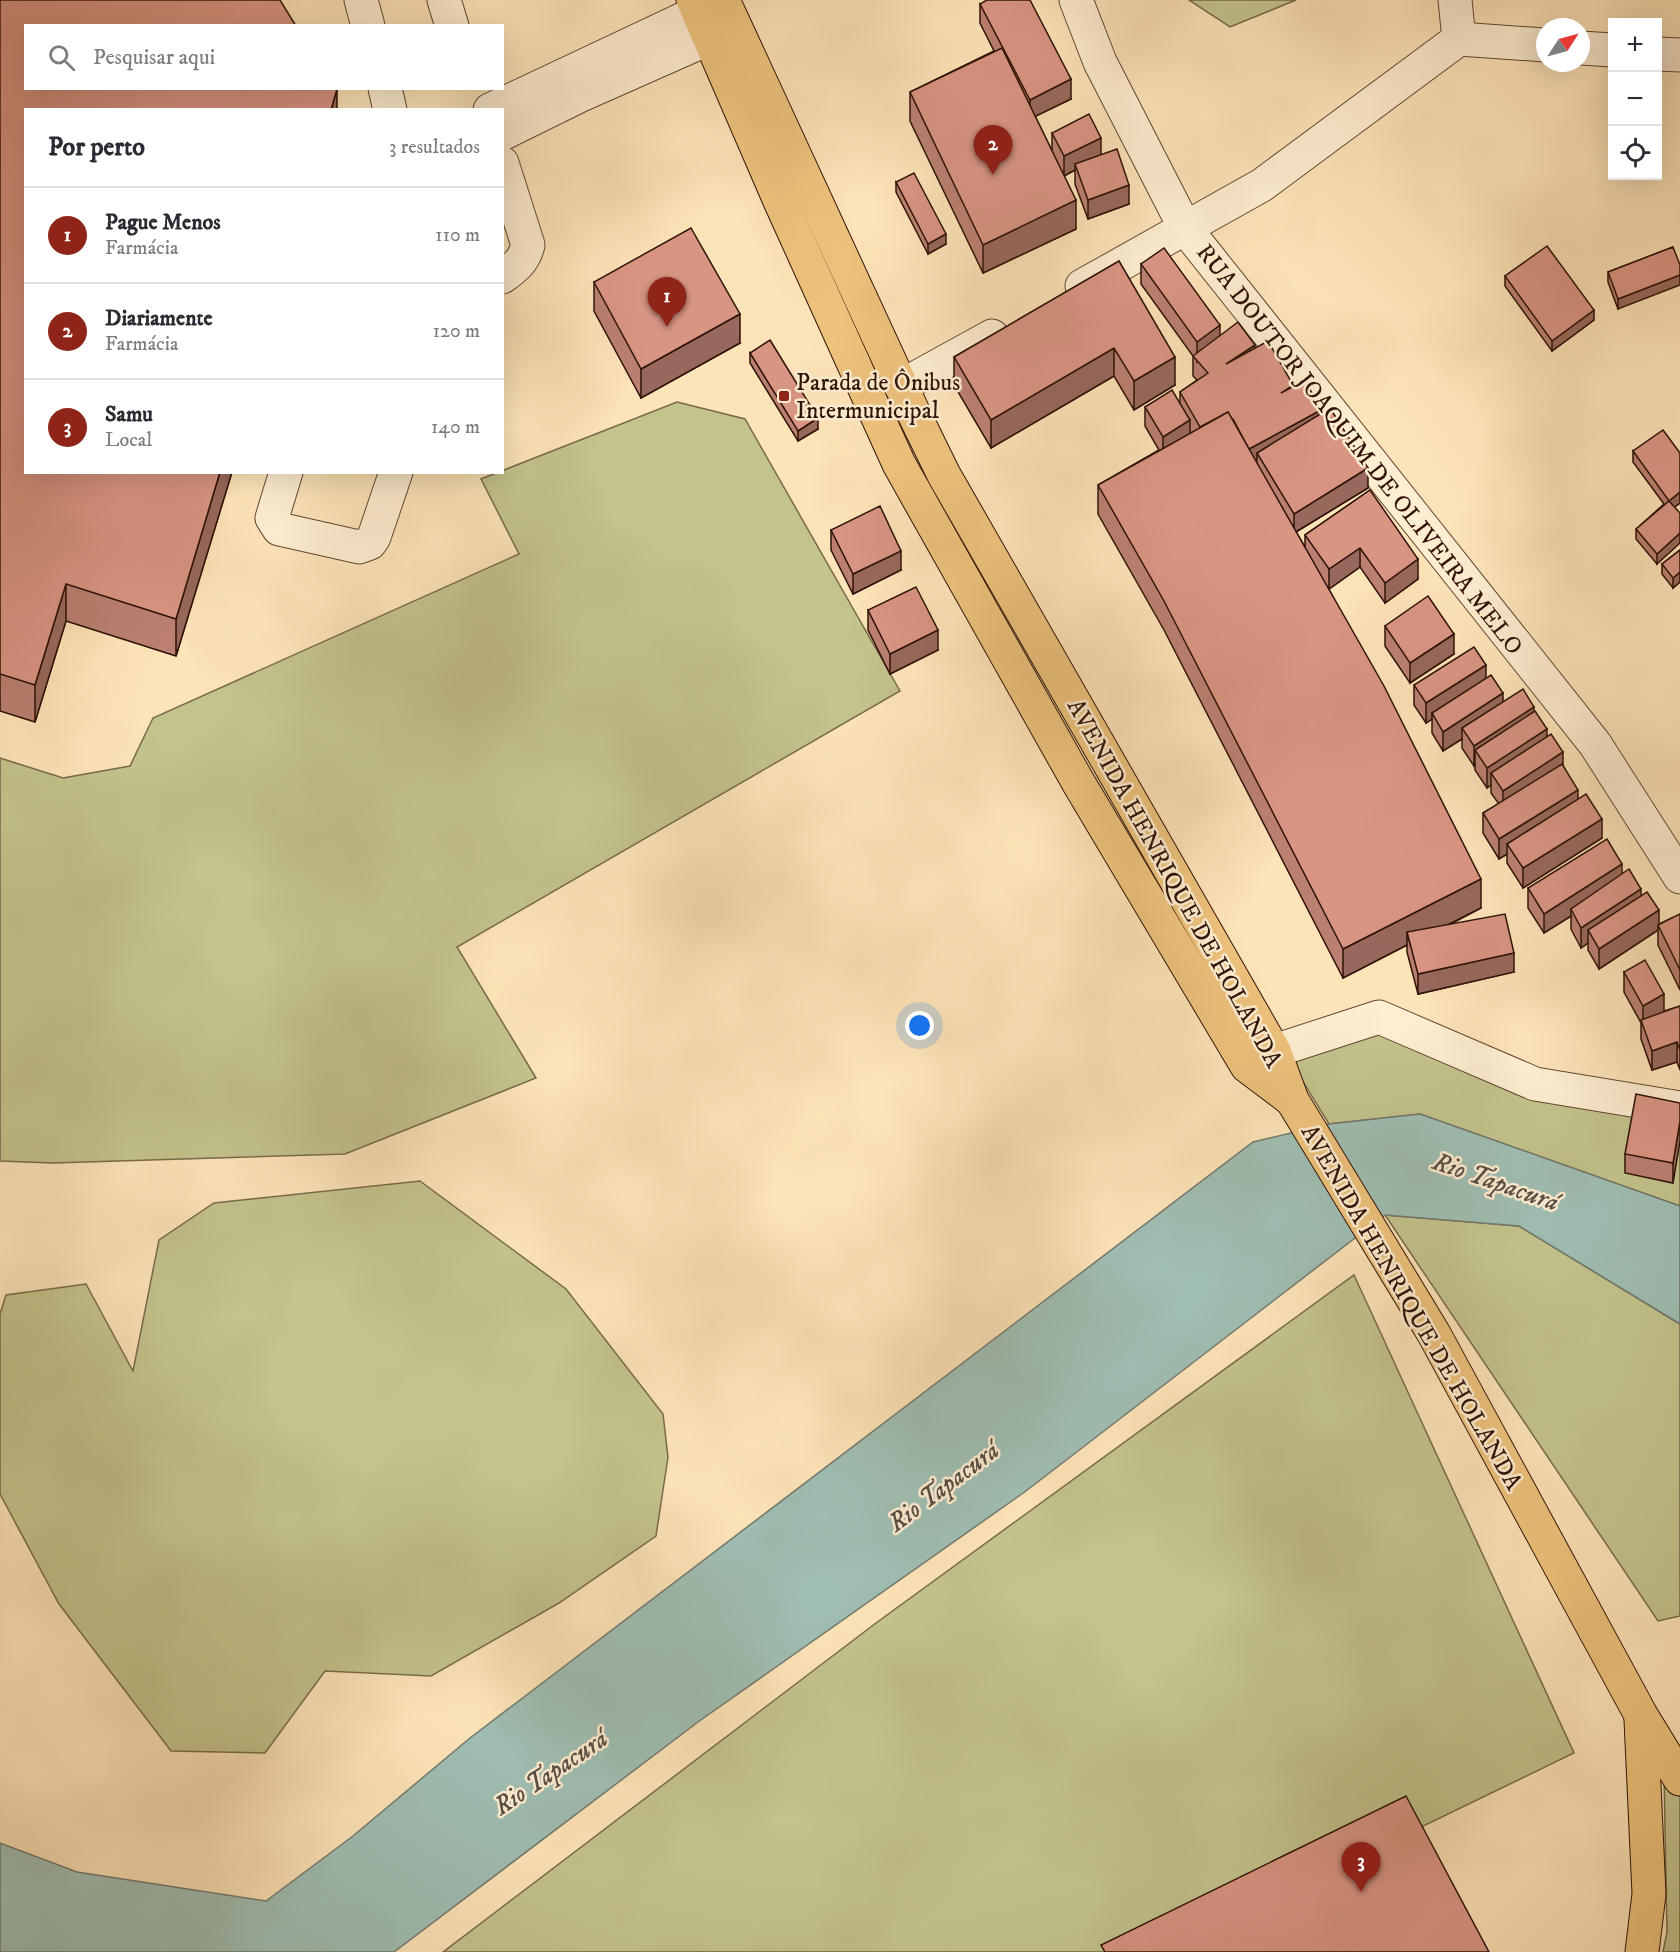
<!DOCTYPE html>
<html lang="pt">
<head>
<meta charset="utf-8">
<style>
	body { margin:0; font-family:"IM FELL DW Pica",serif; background:#f7f7f7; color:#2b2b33 }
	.controls { position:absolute; right:18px; top:18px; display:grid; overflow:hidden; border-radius:0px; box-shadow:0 6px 24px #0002 }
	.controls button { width:54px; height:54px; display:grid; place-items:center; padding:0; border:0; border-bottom:2px solid #e1e1e2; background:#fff; color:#2b2b33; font:30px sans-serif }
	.compass { position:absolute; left:1536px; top:18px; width:54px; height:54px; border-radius:50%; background:#fff; box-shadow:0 6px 24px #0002; rotate:54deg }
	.you { position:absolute; left:920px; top:1026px; width:21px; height:21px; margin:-15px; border:4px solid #fff; border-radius:50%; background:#1a73e8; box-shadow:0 0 0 9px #1a73e833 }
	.badge { display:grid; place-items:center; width:39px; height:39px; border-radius:50%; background:#8f2418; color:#fff; font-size:20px; font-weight:700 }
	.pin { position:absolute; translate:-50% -50px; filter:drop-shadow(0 2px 3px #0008) }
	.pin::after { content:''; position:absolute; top:32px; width:21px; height:18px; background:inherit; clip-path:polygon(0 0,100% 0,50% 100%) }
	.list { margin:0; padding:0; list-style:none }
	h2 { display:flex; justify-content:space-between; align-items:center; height:78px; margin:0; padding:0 24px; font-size:26px }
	h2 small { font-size:20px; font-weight:400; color:#7c7c81 }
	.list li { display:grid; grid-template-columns:39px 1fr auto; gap:18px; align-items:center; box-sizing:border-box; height:96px; padding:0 24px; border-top:2px solid #e1e1e2 }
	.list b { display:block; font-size:22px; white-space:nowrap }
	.list p { margin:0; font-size:20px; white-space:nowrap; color:#7c7c81 }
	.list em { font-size:20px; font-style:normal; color:#7c7c81 }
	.icon { flex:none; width:33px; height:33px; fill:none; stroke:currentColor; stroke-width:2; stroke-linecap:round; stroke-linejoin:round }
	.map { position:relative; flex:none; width:1680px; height:1952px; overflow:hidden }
	.search { position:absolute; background:#fff; box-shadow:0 6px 24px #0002; left:24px; top:24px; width:480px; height:66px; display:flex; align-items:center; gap:15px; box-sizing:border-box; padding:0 21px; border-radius:0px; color:#7c7c81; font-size:22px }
	.panel { position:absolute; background:#fff; box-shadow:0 6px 24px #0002; left:24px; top:108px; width:480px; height:366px; border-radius:0px }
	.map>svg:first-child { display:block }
</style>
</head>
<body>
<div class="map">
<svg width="1680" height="1952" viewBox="0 0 1680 1952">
	<rect width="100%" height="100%" fill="#fde4b8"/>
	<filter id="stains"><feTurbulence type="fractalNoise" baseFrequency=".00333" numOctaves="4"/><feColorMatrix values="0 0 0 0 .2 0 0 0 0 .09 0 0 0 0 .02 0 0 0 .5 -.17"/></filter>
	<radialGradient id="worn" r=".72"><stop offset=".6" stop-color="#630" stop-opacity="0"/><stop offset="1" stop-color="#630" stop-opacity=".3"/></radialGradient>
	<g fill="#c3c38c" stroke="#786a49" stroke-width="1.5">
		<path d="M1189 0H1296L1230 27Z"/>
		<path d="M677 402 745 419 900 691 457 947 536 1078 345 1154 53 1163 0 1161V758L63 778 130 766 153 718 519 554 481 479Z"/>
		<path d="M1378 1026 1680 1120V1206L1420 1114 1329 1124 1289 1059Z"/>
		<path d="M420 1181 566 1289 663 1414 668 1457 656 1536 559 1603 431 1676 325 1671 265 1753 171 1751 59 1604 0 1494V1314L6 1295 86 1284 133 1371 159 1240 214 1203Z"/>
		<path d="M1385 1215 1519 1226 1680 1324V1616L1658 1621Z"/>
		<path d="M1354 1275 1574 1753 1163 1952H443L876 1623Z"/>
		<path d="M1664 1774 1680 1797V1952H1663L1667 1932Z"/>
	</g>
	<path fill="#9fbeb3" stroke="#72796e" stroke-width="1.5" d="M1420 1114 1680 1206V1324L1519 1226 1385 1215 1026 1491 698 1722 394 1952H0V1843L77 1872 266 1901 353 1836 470 1738 1253 1142 1329 1124Z"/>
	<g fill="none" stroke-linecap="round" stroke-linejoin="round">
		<g stroke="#624632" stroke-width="35">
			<g id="minor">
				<path d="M361 0 368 26"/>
				<path d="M444 0 452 26"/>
				<path d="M1076 0 1100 62 1185 228 1595 744 1680 877"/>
				<path d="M1455 0 1459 39"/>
				<path d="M1459 39 1545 45"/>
				<path d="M1581 48 1612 50"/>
				<path d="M1658 54 1680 55"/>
				<path d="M385 88 390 110"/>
				<path d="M490 110 698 12"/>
				<path d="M502 134 579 96 710 38"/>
				<path d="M502 163 528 245C524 261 515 268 502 277"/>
				<path d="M1082 286 1262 185 1459 39"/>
				<path d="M901 386 992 336"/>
				<path d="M286 472 272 518 279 529 359 547 370 543 374 537 396 472"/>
				<path d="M1274 1051 1379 1017 1535 1084 1680 1108"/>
			</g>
		</g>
		<g stroke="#2e1206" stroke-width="35">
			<g id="major">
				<path d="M693 0 780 201 899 464 1078 782 1247 1066 1292 1100"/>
				<path d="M723 0 916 418 944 475 1274 1051 1292 1100 1434 1334 1641 1715 1680 1779"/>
				<path d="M1641 1720 1649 1894 1642 1952"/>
			</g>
		</g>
		<use href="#minor" stroke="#feedd1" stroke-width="33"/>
		<use href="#major" stroke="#eec27c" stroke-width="33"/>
	</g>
	<g fill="#bb8072" stroke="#2e1206" stroke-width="1.5">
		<path d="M0 0 337 110 232 472 176 656 66 621 35 722 0 711Z"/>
		<path d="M980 4 1071 99 1035 116 1052 151V133L1101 155 1129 204 1088 219 1075 184V170L1064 176 1076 229 983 273 910 121V92L994 51 980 23Z"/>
		<path d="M896 182 946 244 928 254 896 192Z"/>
		<path d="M1673 247 1618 309 1608 282V272Z"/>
		<path d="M1119 261 1175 385 1134 410 1114 376 991 448 954 385V357Z"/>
		<path d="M1141 264 1220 336 1255 348 1293 386 1321 413 1368 488 1296 532 1305 547V535L1370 490 1418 579 1385 603 1360 567 1329 589 1481 908 1449 925 1514 972 1418 994 1407 952V945L1343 978 1164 630 1098 514V485L1159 450 1145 426V407L1180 403V392L1197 380 1193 376V356L1141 284Z"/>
		<path d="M1505 276 1594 320 1552 351 1505 286Z"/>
		<path d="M594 282 740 343 641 398 594 311Z"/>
		<path d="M750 353 818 429 798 441 750 363Z"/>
		<path d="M1633 451 1680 503 1674 507 1657 564 1636 539V529L1664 504 1633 462Z"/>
		<path d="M831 530 901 570 853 594 831 550Z"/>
		<path d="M1680 550V582L1673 588 1662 574V564Z"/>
		<path d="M868 610 938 650 890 674 868 630Z"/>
		<path d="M1385 626 1454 654 1410 683 1385 646Z"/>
		<path d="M1486 678 1503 702 1534 712 1563 765 1578 799 1602 838 1523 888 1507 863V854L1499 859 1483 833V813L1499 804 1491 793V785L1487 788 1475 770V765L1474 766 1462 748V739L1443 751 1432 733V719L1426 723 1414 705V685Z"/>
		<path d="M1622 874 1641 896 1659 924 1680 914V990L1658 945V930L1599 969 1588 950V943L1581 948 1571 929V916L1544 933 1528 908V888Z"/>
		<path d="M1624 972 1664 1011 1680 1006V1070L1677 1062 1652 1070 1641 1039V1023L1624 992Z"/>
		<path d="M1680 1103 1673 1183 1625 1173V1154Z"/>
	</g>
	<g fill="#98685c" stroke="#2e1206" stroke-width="1.5">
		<path d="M1071 79V99L1030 119V100Z"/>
		<path d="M337 89V110H331Z"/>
		<path d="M1101 138V157L1075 164V170L1064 176V156Z"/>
		<path d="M1129 185V204L1088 219V200Z"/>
		<path d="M1076 200V229L983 273V245Z"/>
		<path d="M946 234V244L928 254V244Z"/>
		<path d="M1680 275V285L1618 309V299Z"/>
		<path d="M1594 310V320L1552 351V341Z"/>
		<path d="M740 314V343L641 398V369Z"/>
		<path d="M1220 325V345L1197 362V342Z"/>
		<path d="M1255 345V364H1226Z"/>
		<path d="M1114 348V376L991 448V420Z"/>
		<path d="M1175 357V385L1134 410V381Z"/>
		<path d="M1321 410V430L1257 453V465L1249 449Z"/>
		<path d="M818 418V429L798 441V431Z"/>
		<path d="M1190 420V440L1163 457V437Z"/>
		<path d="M1368 468V488L1294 533V514Z"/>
		<path d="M220 472H232L176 656V619Z"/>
		<path d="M1680 492V503L1669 511V501Z"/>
		<path d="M1680 533V543L1657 564V554Z"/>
		<path d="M1360 548V567L1329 589V569Z"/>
		<path d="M901 551V570L853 594V574Z"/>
		<path d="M1418 559V579L1385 603V583Z"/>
		<path d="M1680 572V582L1673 588V578Z"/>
		<path d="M66 584V621L35 722V685Z"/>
		<path d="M938 630V650L890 674V654Z"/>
		<path d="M1454 634V654L1410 683V663Z"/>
		<path d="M1486 665V684L1432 713V719L1426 723V703Z"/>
		<path d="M1503 693V712L1462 728V739L1443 751V732Z"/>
		<path d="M1534 707V727L1475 750V765L1474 766V746Z"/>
		<path d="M1547 729V749L1491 773V785L1487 788V768Z"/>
		<path d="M1563 752V772L1503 810V791Z"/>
		<path d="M1578 790V809L1507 844V854L1499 859V839Z"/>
		<path d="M1602 819V838L1523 888V868Z"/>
		<path d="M1622 864V884L1571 909V916L1544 933V914Z"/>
		<path d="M1481 879V908L1410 944 1407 932V945L1343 978V949Z"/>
		<path d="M1641 889V909L1588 930V943L1581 948V928Z"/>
		<path d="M1659 910V928L1658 925V930L1599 969V949Z"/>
		<path d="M1514 953V972L1418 994V974Z"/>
		<path d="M1664 994V1014L1643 1026V1006Z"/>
		<path d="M1677 1042V1062L1652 1070V1051Z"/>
		<path d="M1680 1121V1141L1673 1183V1163Z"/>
	</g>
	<g fill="#d99584" stroke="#2e1206" stroke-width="1.5">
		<path d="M0 0H280L296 26H26V88H336L337 89 331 110H26V472H220L176 619 66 584 35 685 0 674Z"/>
		<path d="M987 0H1030L1071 79 1030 100 980 4Z"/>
		<path d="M1002 48 1076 200 983 245 910 92Z"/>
		<path d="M1089 114 1101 138 1064 156 1052 133Z"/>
		<path d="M1117 149 1129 185 1088 200 1075 164Z"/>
		<path d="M914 173 946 234 928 244 896 182Z"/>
		<path d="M691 228 740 314 641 369 594 282Z"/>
		<path d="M1547 246 1594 310 1552 341 1505 276Z"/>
		<path d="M1673 247 1680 265V275L1618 299 1608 272Z"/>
		<path d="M1164 248 1220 325 1197 342 1141 264Z"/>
		<path d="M1119 261 1175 357 1134 381 1114 348 991 420 954 357Z"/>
		<path d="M1238 322 1255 345 1226 364 1268 341 1293 385 1281 393 1305 380 1321 410 1249 449 1233 419H1232L1228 412 1200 427 1180 392 1208 373 1193 356Z"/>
		<path d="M770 340 818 418 798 431 750 353Z"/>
		<path d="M1172 390 1190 420 1163 437 1145 407Z"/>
		<path d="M1330 408 1368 468 1294 514 1257 453Z"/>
		<path d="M1228 412 1384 686 1481 879 1343 949 1164 601 1098 485Z"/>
		<path d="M1663 430 1680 453V492L1669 501 1633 451Z"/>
		<path d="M1370 490 1418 559 1385 583 1360 548 1329 569 1305 535Z"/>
		<path d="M1669 501 1680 513V533L1657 554 1636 529Z"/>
		<path d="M880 506 901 551 853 574 831 530Z"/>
		<path d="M1680 550V572L1673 578 1662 564Z"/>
		<path d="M916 587 938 630 890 654 868 610Z"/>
		<path d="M1428 596 1454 634 1410 663 1385 626Z"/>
		<path d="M1474 647 1486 665 1426 703 1414 685Z"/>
		<path d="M1491 675 1503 693 1443 732 1432 713Z"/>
		<path d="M1523 689 1534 707 1474 746 1462 728Z"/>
		<path d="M1535 711 1547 729 1487 768 1475 750Z"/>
		<path d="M1551 734 1563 752 1503 791 1491 773Z"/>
		<path d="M1562 764 1578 790 1499 839 1483 813Z"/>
		<path d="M1586 794 1602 819 1523 868 1507 844Z"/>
		<path d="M1607 839 1622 864 1544 914 1528 888Z"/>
		<path d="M1629 869 1641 889 1581 928 1571 909Z"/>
		<path d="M1647 892 1659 910 1599 949 1588 930Z"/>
		<path d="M1505 914 1514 953 1418 974 1407 932Z"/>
		<path d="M1680 914V970L1658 925Z"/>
		<path d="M1645 960 1664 994 1643 1006 1624 972Z"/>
		<path d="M1680 1006V1050L1677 1042 1652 1051 1641 1020Z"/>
		<path d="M1636 1094 1680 1103V1121L1673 1163 1625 1154Z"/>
		<path d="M1406 1796 1489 1952H1105L1101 1945Z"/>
	</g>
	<rect fill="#8f2418" stroke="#feedd1" stroke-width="2" x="778" y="390" width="12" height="12" rx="3"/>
	<g text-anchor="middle" stroke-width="5" stroke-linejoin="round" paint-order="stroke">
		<g font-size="24" fill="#2e1206" stroke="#feedd1" text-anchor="start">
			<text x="796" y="390">Parada de Ônibus<tspan x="796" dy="28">Intermunicipal</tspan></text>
		</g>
		<g font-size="24" fill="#2e1206" stroke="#feedd1">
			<text transform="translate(1360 449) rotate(52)" y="8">RUA DOUTOR JOAQUIM DE OLIVEIRA MELO</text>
			<text transform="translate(1175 883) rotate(61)" y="8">AVENIDA HENRIQUE DE HOLANDA</text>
			<text transform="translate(1412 1307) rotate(60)" y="8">AVENIDA HENRIQUE DE HOLANDA</text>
		</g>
		<g font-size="26" font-style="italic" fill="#564e43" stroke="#feedd1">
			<text transform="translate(1496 1181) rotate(19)" y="9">Rio Tapacurá</text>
			<text transform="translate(943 1486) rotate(-37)" y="9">Rio Tapacurá</text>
			<text transform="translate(550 1772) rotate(-34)" y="9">Rio Tapacurá</text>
		</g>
	</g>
	<rect width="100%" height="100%" filter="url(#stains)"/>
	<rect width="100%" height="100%" fill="url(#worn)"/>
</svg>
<div class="controls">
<button>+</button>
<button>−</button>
<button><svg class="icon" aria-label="locate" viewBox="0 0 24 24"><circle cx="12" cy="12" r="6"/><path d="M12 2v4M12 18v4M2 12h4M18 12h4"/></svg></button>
</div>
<svg class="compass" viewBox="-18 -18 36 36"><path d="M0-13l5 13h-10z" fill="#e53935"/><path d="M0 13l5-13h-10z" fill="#7c7c81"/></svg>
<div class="you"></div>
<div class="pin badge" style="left:667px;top:327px">1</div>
<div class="pin badge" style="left:993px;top:175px">2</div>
<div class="pin badge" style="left:1361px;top:1892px">3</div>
<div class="search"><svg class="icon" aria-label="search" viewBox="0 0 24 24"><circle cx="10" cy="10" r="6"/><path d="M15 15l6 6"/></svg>Pesquisar aqui</div>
<section class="panel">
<h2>Por perto<small>3 resultados</small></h2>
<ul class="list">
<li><span class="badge">1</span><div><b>Pague Menos</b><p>Farmácia</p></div><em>110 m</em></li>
<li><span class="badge">2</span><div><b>Diariamente</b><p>Farmácia</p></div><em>120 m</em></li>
<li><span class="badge">3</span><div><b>Samu</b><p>Local</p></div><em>140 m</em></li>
</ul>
</section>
</div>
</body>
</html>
